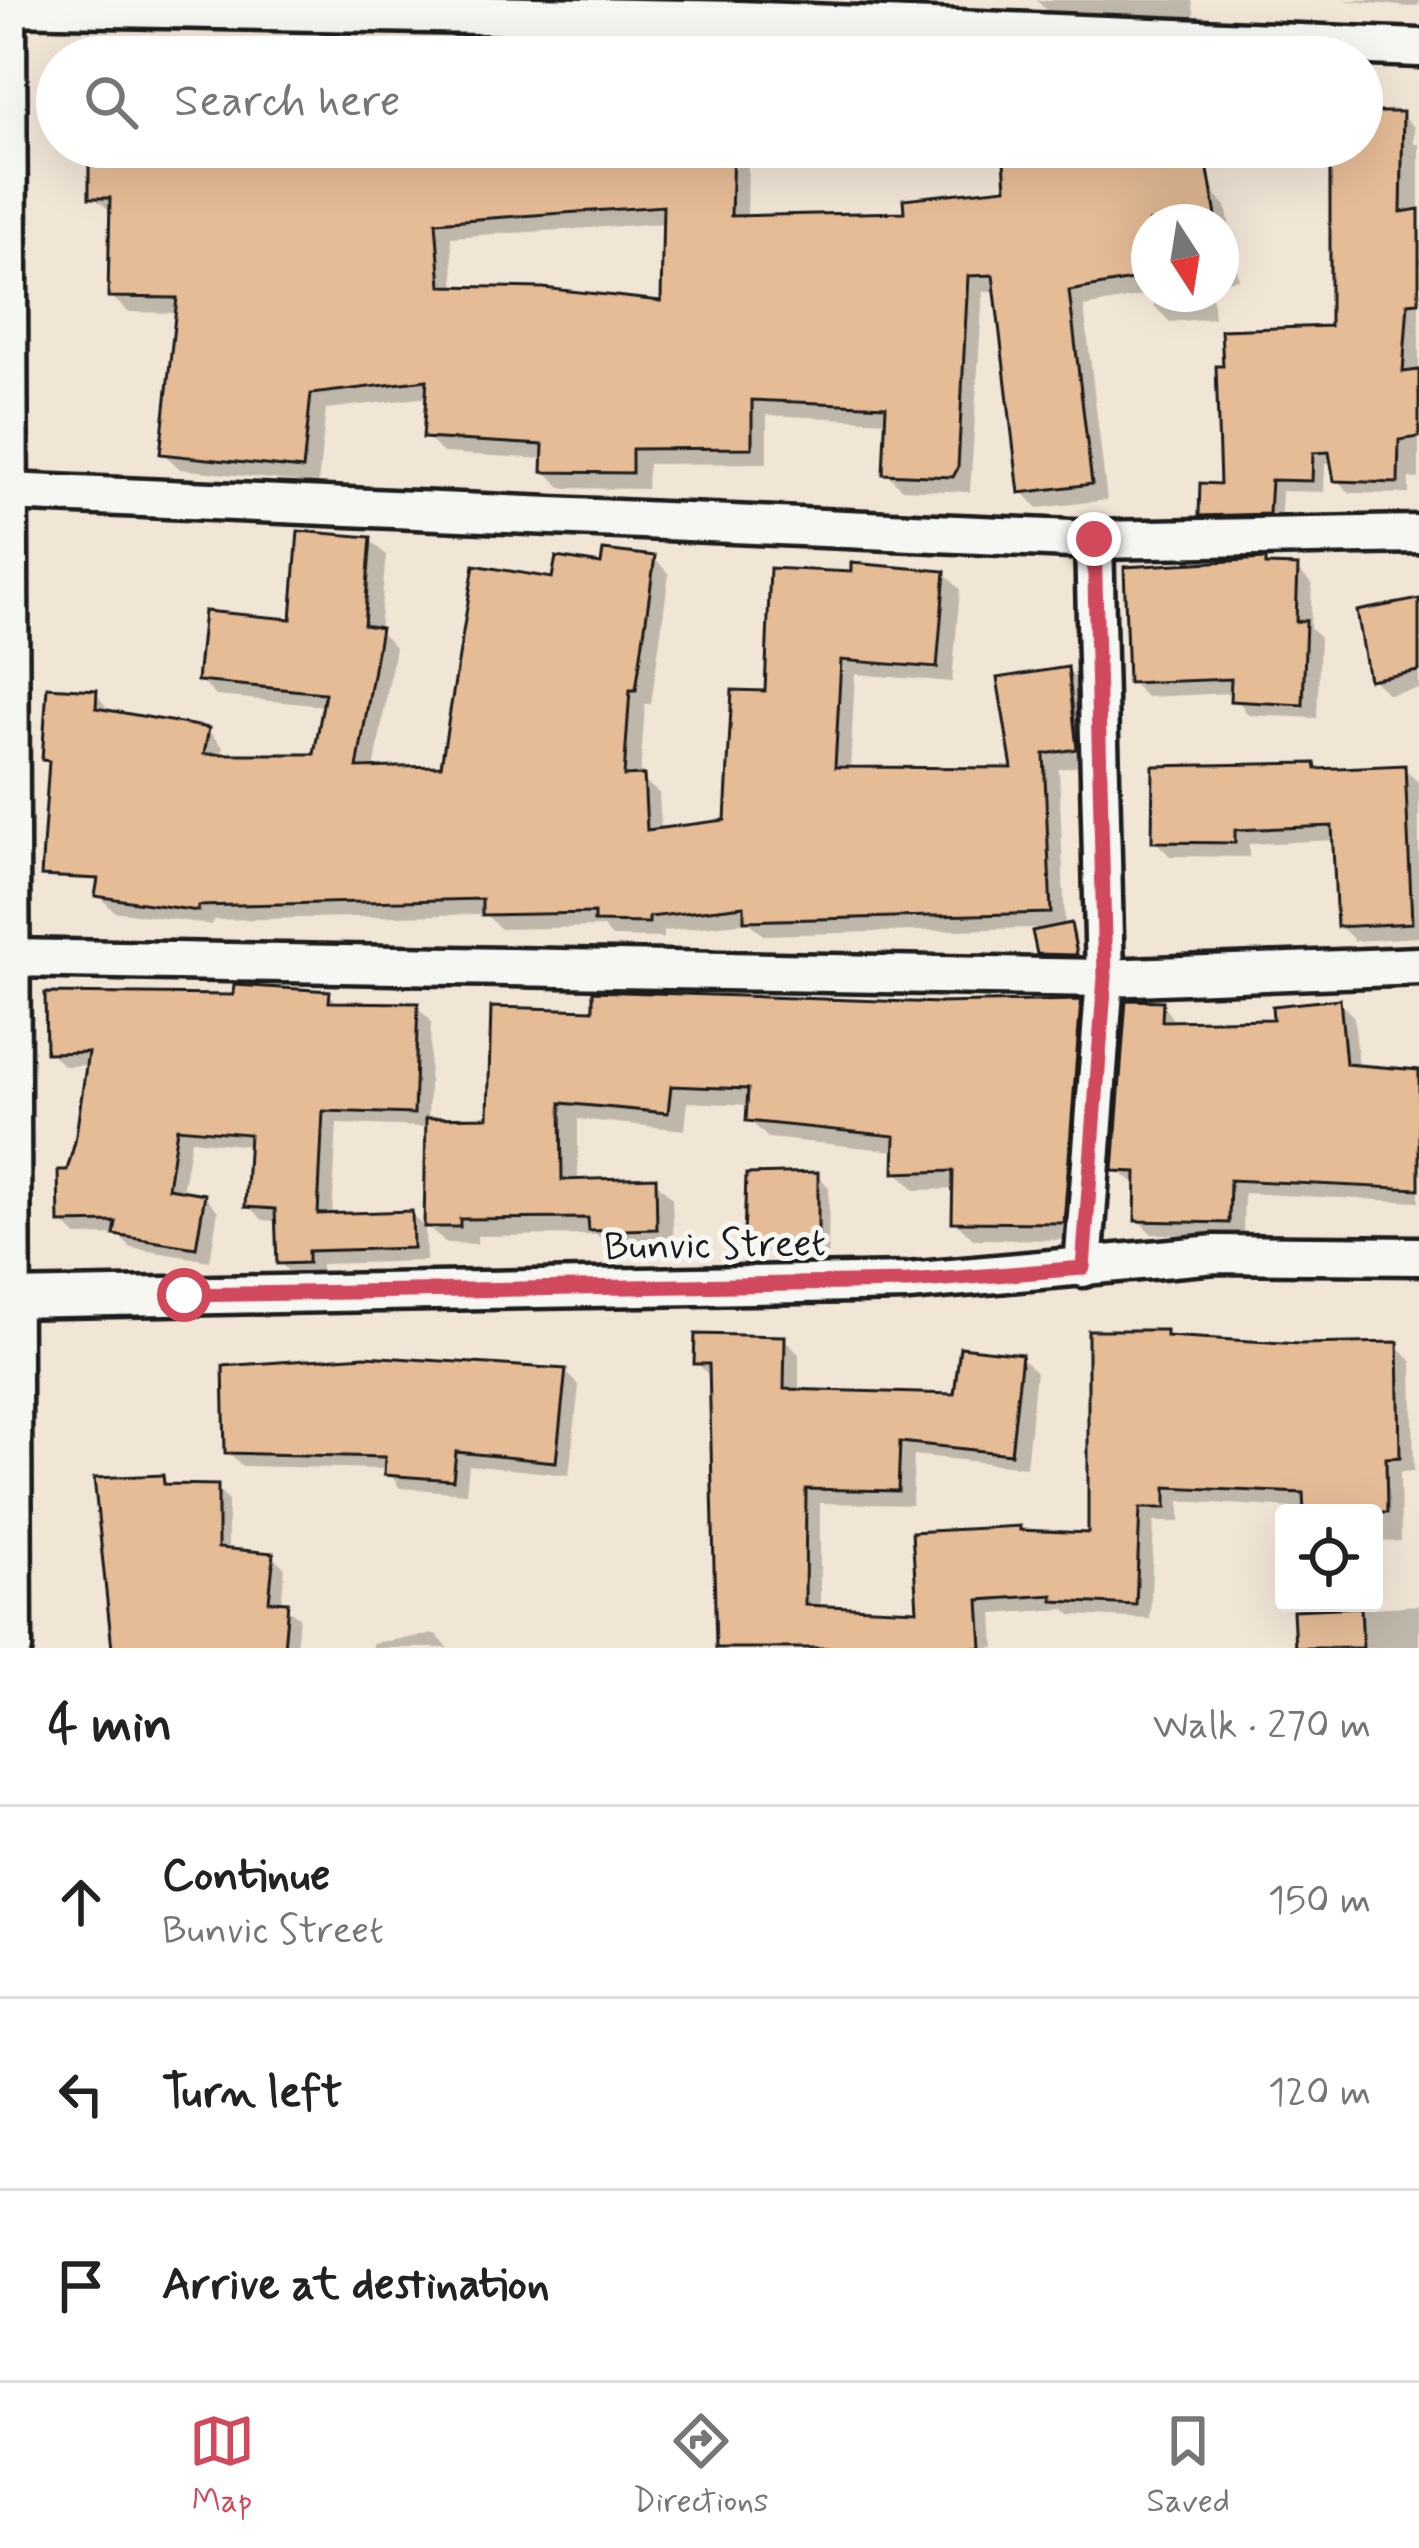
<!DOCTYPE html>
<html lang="en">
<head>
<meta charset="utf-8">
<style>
	body { margin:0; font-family:Mynerve,sans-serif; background:#f2f2f2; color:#222 }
	.controls { position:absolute; right:36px; bottom:36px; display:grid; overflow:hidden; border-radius:12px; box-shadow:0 12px 48px #0002 }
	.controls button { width:108px; height:108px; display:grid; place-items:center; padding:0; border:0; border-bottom:3px solid #e0e0e0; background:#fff; color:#222; font:60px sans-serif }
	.compass { position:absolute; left:1131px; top:204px; width:108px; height:108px; border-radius:50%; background:#fff; box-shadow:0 12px 48px #0002; rotate:168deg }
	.stop { position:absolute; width:36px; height:36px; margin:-27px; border:9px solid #d1495b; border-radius:50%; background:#fff }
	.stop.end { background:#d1495b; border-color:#fff; box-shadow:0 3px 12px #0008 }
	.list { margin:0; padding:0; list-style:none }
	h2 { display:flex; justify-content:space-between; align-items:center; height:156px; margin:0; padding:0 48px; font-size:51px }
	h2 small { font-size:39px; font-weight:400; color:#767676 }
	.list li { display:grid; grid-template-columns:78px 1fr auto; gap:36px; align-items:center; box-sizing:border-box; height:192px; padding:0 48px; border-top:3px solid #e0e0e0 }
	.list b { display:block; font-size:45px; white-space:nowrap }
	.list p { margin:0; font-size:39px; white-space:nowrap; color:#767676 }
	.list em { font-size:39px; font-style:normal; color:#767676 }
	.icon { flex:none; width:66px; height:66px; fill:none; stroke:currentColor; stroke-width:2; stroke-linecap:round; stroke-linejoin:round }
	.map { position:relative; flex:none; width:1419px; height:1648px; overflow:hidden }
	.search { position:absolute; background:#fff; box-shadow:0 12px 48px #0002; left:36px; right:36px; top:36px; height:132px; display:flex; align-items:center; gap:30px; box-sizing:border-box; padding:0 42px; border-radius:66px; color:#767676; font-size:45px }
	.sheet { height:732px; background:#fff }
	nav { display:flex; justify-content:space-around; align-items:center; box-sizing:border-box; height:168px; border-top:3px solid #e0e0e0; background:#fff; font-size:33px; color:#767676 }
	nav a { display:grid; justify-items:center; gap:6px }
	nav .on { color:#d1495b }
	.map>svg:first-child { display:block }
</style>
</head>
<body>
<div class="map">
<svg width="1419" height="1648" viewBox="0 0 1419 1648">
	<rect width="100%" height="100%" fill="#f1e5d6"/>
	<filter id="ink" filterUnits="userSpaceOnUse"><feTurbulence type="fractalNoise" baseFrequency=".00833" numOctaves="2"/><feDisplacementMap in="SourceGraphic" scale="24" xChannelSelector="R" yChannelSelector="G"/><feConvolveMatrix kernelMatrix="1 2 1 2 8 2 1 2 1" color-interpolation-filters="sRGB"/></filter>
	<g filter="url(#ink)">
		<g fill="#0003" fill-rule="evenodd">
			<path d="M1036 0H1192L1197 30 1050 14Z"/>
			<path d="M1344 0H1419V5L1409 7Z"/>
			<path d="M381 45 393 57H302Z"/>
			<path d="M907 52 964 55 966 57H907Z"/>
			<path d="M1362 79 1364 115H1402L1414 127V144H1419V479L1409 478V494L1350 493 1337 480 1334 463 1325 464 1324 492 1282 491 1280 526 1215 527 1202 514 1333 329V147H1362Z"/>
			<path d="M91 147H854L855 156 748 163 747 219 859 233 1009 191 1006 147H1204L1215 195 1226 206 1239 279 1221 282V222H1149V294H1212L1214 318 1170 322 1154 306 1153 294 1084 307 1107 500 1038 508 1022 492 998 291H983L970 492 902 489 886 473 889 421 767 415V463L648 464 647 489 562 488 545 471V459L443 453 426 436 429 397 326 409 318 484 180 469 163 453 179 313 128 312 111 296 113 213 92 196ZM666 223 664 304 455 289 451 237Z"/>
			<path d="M370 540 386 555 379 631 395 647 374 771 444 769 555 581 654 558 669 574 651 704H645L640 778 659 793 661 831 728 822 768 694 944 573 960 589 952 682 855 674 850 770 1016 771 1067 670 1083 685 1091 764 1059 769 1065 927 1075 932 1080 959 1045 958 1035 928 763 935 749 922 664 931V938L612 937 603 927 501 929 485 914 213 920 212 925 114 911 98 895 107 828 48 807 96 693 111 714 208 731 223 747 221 757H317L326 706 216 696 200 680 293 622Z"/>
			<path d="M1265 562 1270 568 1297 569 1312 584 1310 628 1320 638 1317 718 1248 715 1233 693 1146 697 1131 682Z"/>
			<path d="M1419 606V689L1388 694 1371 678Z"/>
			<path d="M1314 766 1321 772 1404 768 1419 783V937L1355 941 1340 926 1336 840 1249 844V857L1170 856 1155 841Z"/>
			<path d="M329 994 340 1005 416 1006 431 1021 428 1121 491 1120 595 1013 1080 1003 1097 1021 1081 1240 973 1239 955 1221 956 1189 915 1190 897 1172V1151L768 1138 749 1120 750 1105 688 1102 685 1130 578 1119V1182L654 1180 672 1198 674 1246 610 1248 597 1235 477 1236V1244L445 1243 427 1225 429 1127 337 1124 332 1217 411 1214 425 1228 426 1261 321 1264V1276L294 1277 280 1263 278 1221 263 1220 248 1206 252 1146 191 1140 182 1193 204 1196 218 1211 210 1261 131 1248 118 1235 76 1236 62 1221 89 1065 64 1066 49 1051 236 998Z"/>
			<path d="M1339 1002 1354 1017 1359 1068 1419 1073V1202L1244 1193 1243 1236 1152 1234 1138 1220V1185L1116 1170 1162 1004 1176 1024 1277 1022Z"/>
			<path d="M817 1175 829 1187 828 1254 759 1252 747 1240Z"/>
			<path d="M1165 1333 1171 1339 1300 1347 1397 1345 1412 1361 1414 1471 1400 1472 1401 1541 1374 1542V1513L1180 1501V1522H1154L1150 1619 1071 1615 1065 1609 993 1614 995 1648H719L712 1378 697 1363 784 1339 799 1354V1392L957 1398 1020 1357 1036 1372 1026 1467 914 1455 912 1505 820 1503V1608L920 1613 1023 1534 1091 1536Z"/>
			<path d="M565 1372 579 1386 569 1475 469 1465 466 1493 400 1488 387 1469 242 1466 228 1452Z"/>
			<path d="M162 1478 171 1487 216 1488 228 1500V1552L273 1556 285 1568 281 1605 299 1617 296 1648H115L97 1481Z"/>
			<path d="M1419 1605V1648H1298L1296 1613Z"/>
			<path d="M436 1634 448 1648H372V1643Z"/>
		</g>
		<g fill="#e6bc96" stroke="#1c1c1c" stroke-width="3" fill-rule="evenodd">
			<path d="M1362 112H1403L1401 212 1419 209V302L1408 303 1403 372 1419 370V437L1399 440 1398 483 1334 481 1329 452 1313 453 1312 481 1271 480 1269 514 1199 516 1200 483 1220 484 1216 366H1223L1221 330 1330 326V147H1362Z"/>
			<path d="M89 147H733L731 216 904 212 903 199 1006 188 1003 147H1204L1217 222H1149V277L1069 291 1092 484 1019 493 993 275 968 276 958 468 953 477 883 474 886 406 752 400V448L632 449V473L542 472 543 445 423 438 427 380 311 394 303 469 160 454 177 298 108 297 110 198H89ZM663 206 661 301 543 288 441 286 436 222Z"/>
			<path d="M298 531 371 537 364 625 381 628 357 768 441 766 474 565 552 578 556 557 601 564 603 550 655 556 636 690H630L624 776 644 775 647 830 725 820 732 690 765 691 770 568 851 572V563L945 571 937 668 841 660 835 767 1012 768 997 678 1068 667 1077 749 1044 754 1051 913 744 921V906L649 917V923L594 922V913L482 915V899L198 906V911L95 896 98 879 41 876 49 761 42 760 47 687 97 690 96 708 209 728 204 754H314L325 693 197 681 204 611 291 619Z"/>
			<path d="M1266 559V565L1298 566 1296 622 1306 620 1303 705 1230 701 1231 679 1128 683 1124 567Z"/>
			<path d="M1419 599V671L1369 680 1357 611Z"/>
			<path d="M1315 763 1316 769 1405 765 1412 923 1337 927 1332 826 1235 830V843L1152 842 1153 766Z"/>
			<path d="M1071 923 1077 955 1037 954 1032 931Z"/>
			<path d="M234 985 330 991 329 1002 418 1003 414 1114 323 1111 318 1214 412 1211 413 1248 308 1251V1263L277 1264 275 1209 245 1207 249 1134 177 1128 168 1188 205 1194 196 1248 114 1235 116 1222 59 1223 58 1170H67L75 1142 88 1052 46 1053 45 993 233 995Z"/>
			<path d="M593 991 940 1003 1081 1000 1064 1223 952 1222 953 1171 894 1173 895 1136 746 1121 748 1089 671 1086 668 1113 561 1103 562 1180 656 1177 657 1229 589 1231 588 1218 460 1219V1227H424L426 1118 488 1117 491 1007 593 1010Z"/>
			<path d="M1340 999 1346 1064 1419 1070V1189L1230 1180 1229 1223 1135 1221 1136 1172 1113 1171 1126 1000 1163 1001 1162 1021 1273 1019 1272 1006Z"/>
			<path d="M818 1172V1243L744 1241 746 1174Z"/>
			<path d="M1088 1330H1166V1336L1300 1344 1398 1342 1400 1457 1386 1458 1387 1513H1304L1303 1493 1166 1487V1508H1140L1136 1605 1053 1601V1595L979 1600 982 1648H716L709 1364H694L695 1334 785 1336 784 1389 954 1394 960 1347 1022 1354 1011 1454 900 1442 898 1491 806 1489 805 1605 917 1610 912 1532 1020 1526V1530L1088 1533Z"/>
			<path d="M365 1356 566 1369 556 1462 456 1452 453 1480 384 1475 385 1457 225 1453 223 1366Z"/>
			<path d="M163 1475 164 1484 218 1485V1548L274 1553 269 1601 288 1602 284 1648H112L94 1478Z"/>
			<path d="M1361 1607 1363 1648H1295L1293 1610Z"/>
		</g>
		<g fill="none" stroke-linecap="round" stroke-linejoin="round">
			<g stroke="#1c1c1c" stroke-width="45">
				<g id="minor">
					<path d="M7 0 13 1648"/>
					<path d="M7 6 739 20 1419 48"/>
					<path d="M8 492 1094 540 1419 534"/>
					<path d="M10 958 1105 978 1419 966"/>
					<path d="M1083 1268 1105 978 1094 540"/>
					<path d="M11 1299 908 1282 1216 1254 1419 1256"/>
				</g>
			</g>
			<use href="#minor" stroke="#f6f6f2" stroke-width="36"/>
		</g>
	</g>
	<g fill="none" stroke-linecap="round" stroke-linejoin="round" filter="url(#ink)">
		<path stroke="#d1495b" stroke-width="15" d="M184 1295 908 1282 1083 1268 1105 977 1094 539"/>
	</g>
	<g text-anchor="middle" stroke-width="10" stroke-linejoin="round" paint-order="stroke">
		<g font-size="39" fill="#1c1c1c" stroke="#f6f6f2">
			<text transform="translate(715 1243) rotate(-1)" y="14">Bunvic Street</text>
		</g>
	</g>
</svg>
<div class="controls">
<button><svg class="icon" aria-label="locate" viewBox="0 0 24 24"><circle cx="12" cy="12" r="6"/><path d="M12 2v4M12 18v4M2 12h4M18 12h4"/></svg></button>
</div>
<svg class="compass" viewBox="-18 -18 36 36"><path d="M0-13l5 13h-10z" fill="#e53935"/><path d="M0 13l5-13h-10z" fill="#767676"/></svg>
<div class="stop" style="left:184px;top:1295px"></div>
<div class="stop end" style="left:1094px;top:539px"></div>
<div class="search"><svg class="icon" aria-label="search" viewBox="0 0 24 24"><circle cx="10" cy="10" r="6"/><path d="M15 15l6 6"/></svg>Search here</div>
</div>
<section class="sheet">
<h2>4 min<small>Walk · 270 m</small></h2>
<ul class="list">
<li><svg class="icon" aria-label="ahead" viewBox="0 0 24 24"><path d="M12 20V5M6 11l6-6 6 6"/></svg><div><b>Continue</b><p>Bunvic Street</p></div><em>150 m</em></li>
<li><svg class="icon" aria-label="left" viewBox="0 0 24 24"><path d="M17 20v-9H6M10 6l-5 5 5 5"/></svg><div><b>Turn left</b></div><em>120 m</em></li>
<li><svg class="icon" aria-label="arrive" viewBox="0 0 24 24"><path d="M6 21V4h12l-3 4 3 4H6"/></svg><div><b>Arrive at destination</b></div></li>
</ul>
</section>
<nav>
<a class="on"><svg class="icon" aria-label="map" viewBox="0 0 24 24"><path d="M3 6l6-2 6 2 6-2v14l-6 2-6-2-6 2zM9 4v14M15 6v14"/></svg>Map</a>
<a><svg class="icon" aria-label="directions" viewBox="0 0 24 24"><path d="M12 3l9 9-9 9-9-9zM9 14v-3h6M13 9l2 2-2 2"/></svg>Directions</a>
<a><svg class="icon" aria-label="saved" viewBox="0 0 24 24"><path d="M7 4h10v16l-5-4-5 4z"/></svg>Saved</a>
</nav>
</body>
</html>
